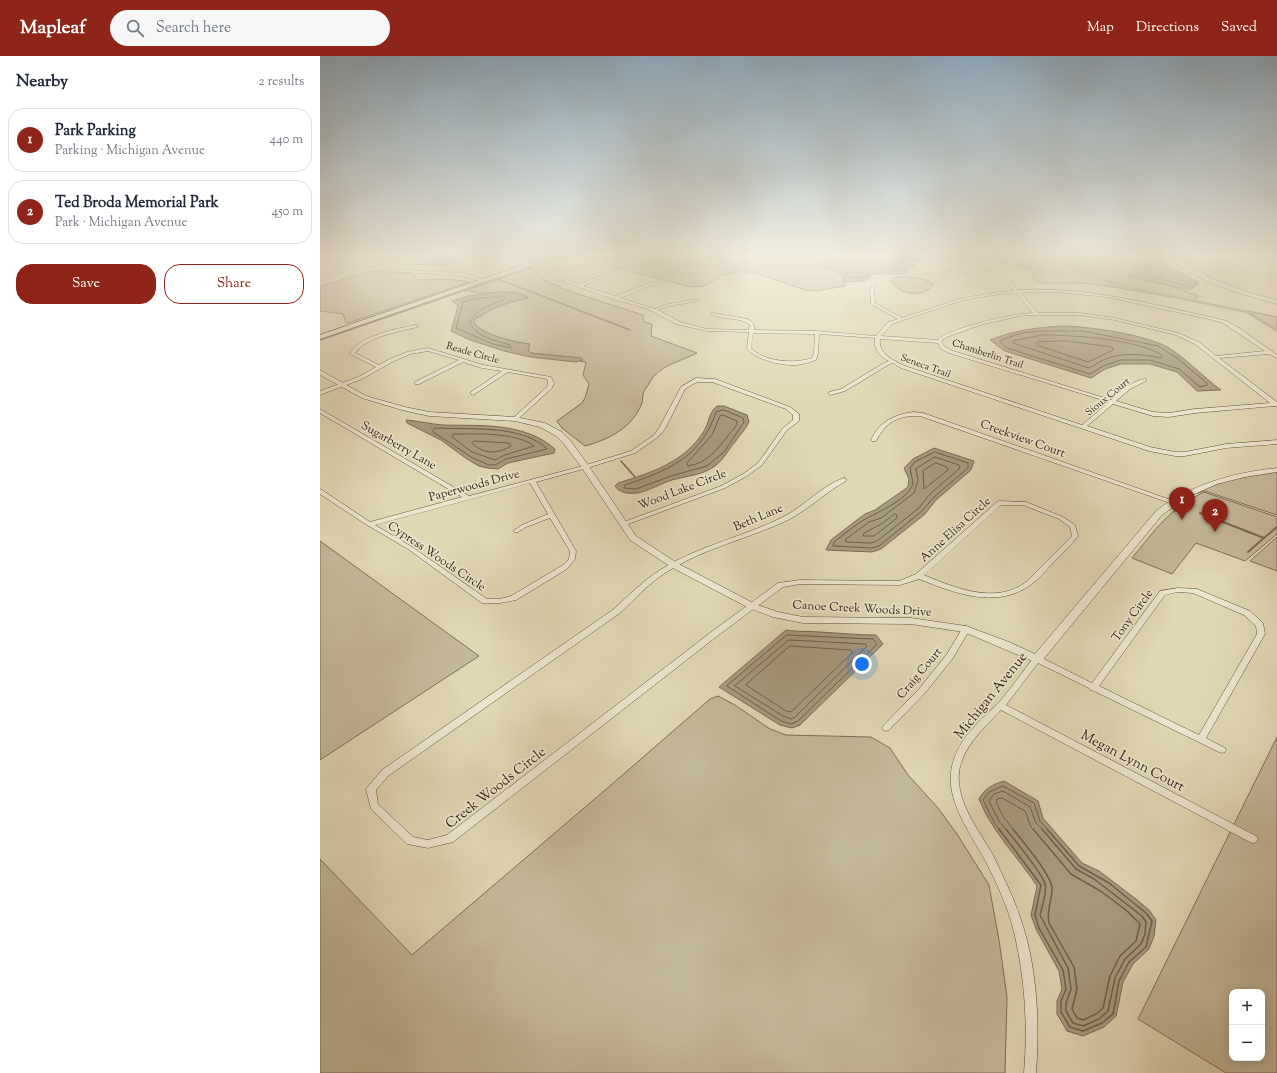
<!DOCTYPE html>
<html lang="en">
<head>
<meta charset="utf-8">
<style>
	body { margin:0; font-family:"Sorts Mill Goudy",serif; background:#f6f6f7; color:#1f2937 }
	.controls { position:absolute; right:12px; bottom:12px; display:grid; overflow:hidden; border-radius:8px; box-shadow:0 2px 10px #0003 }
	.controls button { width:36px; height:36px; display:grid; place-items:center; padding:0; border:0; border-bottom:1px solid #e0e1e3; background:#fff; color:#1f2937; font:20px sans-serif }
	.you { position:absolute; left:542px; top:608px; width:14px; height:14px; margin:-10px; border:3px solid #fff; border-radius:50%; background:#1a73e8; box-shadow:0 0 0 6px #1a73e833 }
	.badge { display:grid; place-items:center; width:26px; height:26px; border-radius:50%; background:#8f2418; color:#fff; font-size:13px; font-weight:700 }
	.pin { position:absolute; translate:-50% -33px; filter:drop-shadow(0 1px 2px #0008) }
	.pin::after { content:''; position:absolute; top:21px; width:14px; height:12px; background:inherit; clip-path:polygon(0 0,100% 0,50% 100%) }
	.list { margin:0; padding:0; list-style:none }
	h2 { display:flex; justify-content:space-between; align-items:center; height:52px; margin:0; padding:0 16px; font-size:17px }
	h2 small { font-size:13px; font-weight:400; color:#747a83 }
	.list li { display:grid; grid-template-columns:26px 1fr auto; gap:12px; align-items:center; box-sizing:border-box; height:64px; margin:0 8px 8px; padding:0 8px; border:1px solid #e0e1e3; border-radius:16px }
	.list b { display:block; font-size:15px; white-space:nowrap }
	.list p { margin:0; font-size:13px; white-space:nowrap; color:#747a83 }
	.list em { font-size:13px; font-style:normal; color:#747a83 }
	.actions { display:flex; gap:8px; padding:12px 16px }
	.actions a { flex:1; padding:9px 0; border:1px solid #8f2418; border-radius:16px; text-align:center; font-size:14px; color:#8f2418 }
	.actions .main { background:#8f2418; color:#fff }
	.icon { flex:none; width:22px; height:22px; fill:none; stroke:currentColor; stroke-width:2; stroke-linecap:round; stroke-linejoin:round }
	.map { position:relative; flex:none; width:957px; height:1017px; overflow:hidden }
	header { display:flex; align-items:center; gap:24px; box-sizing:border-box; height:56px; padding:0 20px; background:#8f2418; color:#fff }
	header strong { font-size:19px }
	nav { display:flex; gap:22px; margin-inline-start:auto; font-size:14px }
	.search { width:280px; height:36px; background:#f6f6f7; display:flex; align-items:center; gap:10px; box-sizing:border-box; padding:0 14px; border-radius:22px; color:#747a83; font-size:15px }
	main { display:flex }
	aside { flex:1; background:#fff }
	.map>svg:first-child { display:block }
</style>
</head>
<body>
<header>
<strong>Mapleaf</strong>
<div class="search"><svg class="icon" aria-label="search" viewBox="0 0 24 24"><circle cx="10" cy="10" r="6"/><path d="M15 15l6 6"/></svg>Search here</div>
<nav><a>Map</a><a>Directions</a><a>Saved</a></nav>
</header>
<main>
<aside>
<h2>Nearby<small>2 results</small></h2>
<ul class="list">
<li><span class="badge">1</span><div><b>Park Parking</b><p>Parking · Michigan Avenue</p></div><em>440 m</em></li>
<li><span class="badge">2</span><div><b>Ted Broda Memorial Park</b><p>Park · Michigan Avenue</p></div><em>450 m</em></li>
</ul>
<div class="actions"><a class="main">Save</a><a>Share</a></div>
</aside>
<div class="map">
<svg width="957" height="1017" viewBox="0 0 957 1017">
	<rect width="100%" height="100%" fill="#e1d7b5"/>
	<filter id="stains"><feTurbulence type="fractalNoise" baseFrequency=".005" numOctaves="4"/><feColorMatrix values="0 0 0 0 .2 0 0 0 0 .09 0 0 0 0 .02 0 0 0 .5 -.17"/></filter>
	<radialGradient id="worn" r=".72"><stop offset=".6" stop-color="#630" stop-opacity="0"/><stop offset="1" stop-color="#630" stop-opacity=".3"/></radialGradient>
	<g fill="#c4b89a" stroke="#7c6e58" fill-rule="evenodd">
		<path d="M83 201H136L133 207 124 209 89 208Z"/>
		<path d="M275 201H382C408 209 423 204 449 201 470 199 492 201 514 201L493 211 513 214 522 219 525 230 496 235 485 234 442 219 430 216H414L401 220 384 230 371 231 298 212Z"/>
		<path d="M632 201H832L843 206 826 207 807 220 847 229 879 240 873 245 787 230 760 227H721L715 225 711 220 717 217 718 214C694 208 671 205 647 205 627 206 608 207 588 204Z"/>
		<path d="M212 212C218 214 220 222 226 225 232 228 238 228 243 233L323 259 324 266 332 268 331 280 377 297C364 304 345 308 334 320 332 322 326 333 324 335 322 339 323 344 322 347 312 372 290 383 265 390L242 372 237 365 262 347 265 342 269 328 263 319 266 306 260 305 262 304 261 302 211 297 208 294 209 288C197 287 159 278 154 266L155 263 174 252 208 241C190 230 166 242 146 234Z"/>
		<path d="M53 215 92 218 96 220V222L100 224 130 223 149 226 28 267H26L23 258 0 255V230Z"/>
		<path d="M576 221C588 221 603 221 614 228 605 242 579 240 572 225Z"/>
		<path d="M923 254 957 261V275Z"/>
		<path d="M957 416V459L885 435 877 437C902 423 929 420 957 416Z"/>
		<path d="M884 436 957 461V478L925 505 876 487 852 518 812 502C837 472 848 454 884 436Z"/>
		<path d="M957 481V515L930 505Z"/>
		<path d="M0 485 159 600 0 704Z"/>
		<path d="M398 640 415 649 450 673 466 679 551 681 570 692 588 719 618 752 637 778 669 829 679 884 687 941 685 1017H0V803L92 899 291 729 390 643Z"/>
		<path d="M957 681V1017H906L818 963ZM912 936H942V1002H912Z"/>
	</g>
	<g fill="#a69a7f" stroke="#786a55">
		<path d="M514 201H589L584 204 595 210 590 212 585 218H553L545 225 525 226 522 219 513 214 492 211Z"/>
		<path d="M821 206H843L879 227 870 234 807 220Z"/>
		<path d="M180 236 197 237 209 242 189 246 174 252 155 263 154 267C159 278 197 287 210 288L208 294 211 297 261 302 263 304 256 306 210 301 184 295 150 284 131 275 138 250 132 245 148 240Z"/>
		<path d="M746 270C771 271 828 279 849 292 868 304 883 321 901 334L877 335 857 316 830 308H801L785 313 771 322 685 295 670 284C695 274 719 271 746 270Z"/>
		<path d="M397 350H404L427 359 429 366C425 374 420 379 415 386 408 394 404 403 395 410 383 419 366 420 352 424 340 428 328 435 317 437 309 438 299 437 295 430L298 427C331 417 365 406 384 375 389 367 389 356 397 350Z"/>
		<path d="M86 364C99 365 110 368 123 369 162 370 204 366 235 393L234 397 188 407 178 413 167 412 159 410 147 403 121 384 87 367Z"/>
		<path d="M614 392 654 405 651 414 616 444 605 458 561 493 552 496 506 494 511 484 533 467 545 458 555 454 588 431 589 423 584 412 593 403Z"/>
		<path d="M466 574C478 576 488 575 500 576 519 577 537 579 556 579L563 588 480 669 472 672 460 669 399 631Z"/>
		<path d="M684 725 718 745 723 762 762 807 779 815 816 843 829 854 836 864 834 880 829 893 813 908 803 926 796 960 784 971 763 980 747 975 737 958V945L742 933 739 915 716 873 711 859 717 830C698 801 672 776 659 743 665 732 672 729 684 725Z"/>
	</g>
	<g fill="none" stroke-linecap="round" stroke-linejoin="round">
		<g stroke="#6d5e4a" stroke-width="1">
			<path d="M514 201 512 209 525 216 529 222 544 221 553 214H584L586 210 582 206V201"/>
			<path d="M519 201V207L532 216H542L552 209H576L577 201"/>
			<path d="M525 201V204L535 210H540C549 201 557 203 569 203L570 201"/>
			<path d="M823 210H843L870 228 868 230 818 218 817 216Z"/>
			<path d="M183 240 185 242 184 244C171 248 155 254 150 267 158 282 175 284 190 289L191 292 173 288 136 272 143 246 153 243Z"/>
			<path d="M722 275H763L838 290 857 302 887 327V329L880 331 859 313 830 304H800L783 310 770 318 687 292 680 286 681 284 702 277Z"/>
			<path d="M723 279C752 279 819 283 843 300L841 302C822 298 801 296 783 304 778 306 774 310 769 312L693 287 694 285Z"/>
			<path d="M746 285 792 291 793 294 768 306 719 290 717 288 718 286Z"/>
			<path d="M404 354 423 362 424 366 404 396 387 410 351 420 316 433 304 432 305 429C347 415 382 401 396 356Z"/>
			<path d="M403 359 417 365C417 372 411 375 407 381 396 395 387 407 368 410L367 407 392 379 400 360Z"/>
			<path d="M115 372C149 374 202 368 227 393L186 403 175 409H169L153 402 113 376Z"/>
			<path d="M134 378C156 378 196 376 214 390L185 399 175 404 152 396 132 381Z"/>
			<path d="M154 385 189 387 191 390C177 398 164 399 152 387Z"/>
			<path d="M615 396 648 407V412L614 441 602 455 559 490 552 492 513 490 514 486C522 480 530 473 539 467 553 457 589 445 593 427L590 412 595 406Z"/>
			<path d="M615 401 639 409 640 412 610 438 599 452 557 485 551 487 526 486V483L549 466 561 462 594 437 598 424 596 413Z"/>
			<path d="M616 407 627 411 628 414 604 433 603 415Z"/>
			<path d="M575 458 577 459V462L554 480H543L544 477 563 467Z"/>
			<path d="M467 579 553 583 557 588 478 665 471 668 461 665 407 630Z"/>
			<path d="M469 584 545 588 547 590 475 661 471 663 463 660 415 630Z"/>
			<path d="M470 590 531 594 533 596 471 656 466 655 426 629Z"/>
			<path d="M680 774 675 768 663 744 669 736 683 730 714 747 720 765 728 774"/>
			<path d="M686 774 679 765 669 745 674 738 683 735 710 751 716 767 723 774"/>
			<path d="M694 774 684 762 676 746 677 743 682 742 705 755 711 771 714 774"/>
		</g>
		<g stroke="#6d5e4a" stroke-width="1.5">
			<path d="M679 773 721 829 715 859 719 872 743 914 746 933 741 945V956L750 971 763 975 782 967 793 958 799 925 809 906 826 891 832 865 826 857 789 827 759 810 727 773"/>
			<path d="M686 773C695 785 721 815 725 828 727 835 722 852 720 859L748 912 751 933 746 947V955L753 967 763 970 779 963 788 955 795 922 805 903 821 888 825 878 826 866 822 860 774 823 756 813 722 773"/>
			<path d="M693 773C702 785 732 819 732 833 732 845 726 855 729 867L754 911 757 933 752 953 757 962 763 964 776 958 783 952 790 920 800 900 816 885 820 868 807 855 782 836 751 818 713 773"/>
		</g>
		<g stroke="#786a55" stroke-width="1.5">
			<path d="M234 204 242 201"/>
			<path d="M214 211 178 223 310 274"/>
			<path d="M0 284 178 223"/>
			<path d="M301 405 315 421"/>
		</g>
		<g stroke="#786a55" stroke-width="2">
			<path d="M880 457 944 482 957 471"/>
			<path d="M928 496 944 482"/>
		</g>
		<g fill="#a69a7f" fill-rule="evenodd">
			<path d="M382 201H392L410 205 435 201H448L410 207Z"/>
			<path d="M716 201H723L760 213 803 229 929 255 957 273V276L926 257 801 231 758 215Z"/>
		</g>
		<g stroke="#5f503d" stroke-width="1">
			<g id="minor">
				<path d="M0 201H6L0 203Z"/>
				<path d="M40 201H45C52 209 60 211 70 213L142 217 154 220 166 225 164 226 142 220 70 215 56 212 48 209 0 222V220L46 207Z"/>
				<path d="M217 206 229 210 231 214 249 225 259 228 285 218 288 215H290L291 216 287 220 263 230 295 240 327 228 339 226V228L329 230 300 242 335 253 349 248 378 243V245L350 250 338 254 360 266 387 273 429 274 430 269C420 260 402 265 391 258L393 257 427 263 431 265 434 269V274L497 275 556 280 568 266 578 263 551 248 550 233 553 229 556 230 554 233 555 247 582 262 642 242 680 236 694 235C689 229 684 223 677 220 662 212 636 217 620 220L618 219C630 213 667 212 680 218 687 221 693 229 698 234 764 230 827 247 890 261L907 265 919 272 957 299V302L949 298 899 302 957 346V351L954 350 875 357 849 361 833 360 793 348 767 370 830 391 855 396H865L906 388 957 384V388L906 392 865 400H855L829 395 581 312 573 307 568 309 525 335 511 339 509 338V336L521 333 564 307 569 305C560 301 553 293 555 282L499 278 498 297 496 304C490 306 484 308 477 309 463 310 435 304 427 292L429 276 387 275 356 268 328 253 293 243 247 227 228 216 226 212 216 208V206ZM710 236H738L787 241 889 263 903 267 945 295 896 300 879 286 858 277 795 262 760 257H718L701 237ZM696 237 713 257C696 257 628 272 618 284L561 280 572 268 643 244 680 238ZM704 259H760L795 264 856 279 875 288 950 347 875 353 849 357 833 356 796 345 810 333 826 325V323C814 323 800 336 791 344L633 295C627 292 622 291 622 284L627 281 660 269ZM433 277 495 278 494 297 492 302C476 308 443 306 431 292ZM560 283 618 287 621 293 629 297 789 346 762 369 585 310C573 304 558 298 560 283Z"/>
				<path d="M96 269 98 270V271C80 275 46 281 35 297L59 309 70 303 87 296 108 292 163 309 231 321 234 327 232 332 197 364H193V362L227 331 228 327 227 323 188 316 153 339 151 338V336L182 315 162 312 143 306 99 328H95V326L139 304 108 295 90 298 74 305 42 323 0 339V335L38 321 56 311 30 298V297C42 279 75 273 96 269Z"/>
				<path d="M376 322 395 323 470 351 479 358V365L467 374 442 409 427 420 405 432 303 470 301 469 300 468 301 467 401 430 423 418 438 407 463 372 473 364V359L466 353 392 326H377L365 333 345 373 338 381 315 397 267 412 216 426 256 495 255 503 247 513 196 544 180 547H162L88 493 47 469 0 438V433L2 434 50 466 142 441 0 357V353L149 440 263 410 311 395 334 379 339 372 361 331ZM210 427 228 458 202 469 193 475 194 476H198L206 471 230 462 250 495 249 503 243 509 191 540 180 543H167L92 491 55 469Z"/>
				<path d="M594 356 603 357 854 445 855 446 852 448 850 447 600 360C578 359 566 366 556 385H552L551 384C559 366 575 358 594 356Z"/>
				<path d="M524 422 527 424 526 425C506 436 489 453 468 464 428 483 383 492 345 517 328 528 315 543 300 557L68 720 56 734 58 748 93 781 108 784 127 779 390 577 458 527 480 524 579 525 596 518 677 446 679 445 706 446 743 461 755 469 758 480C751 489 742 498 733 507 726 514 718 524 709 530 675 553 634 537 599 523L580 529 480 528 463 531 396 581 133 786 108 792 87 788 51 753 46 733 62 714 294 553C309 539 323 525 340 514 379 489 425 481 465 460 485 449 503 429 524 422ZM681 449H703L739 463 750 471 752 480C741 491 730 502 719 513 715 517 711 522 706 526 676 549 635 532 604 519Z"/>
				<path d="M858 532 877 533 930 555 943 567 945 578 886 682 905 692 906 694 905 696 902 697 899 696 774 635 770 634 769 632 718 607 686 649 936 780 938 783 936 786 933 787 930 786 681 654C664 672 643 690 639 716 636 747 659 774 673 799 682 818 692 838 699 858 717 908 720 964 716 1017H704C708 970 705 922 694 876 688 851 677 828 666 806 649 774 621 740 634 703 642 678 664 662 681 644 693 630 703 615 714 601H720L772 627 840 535ZM858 536 873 537 924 559 936 570 937 578 879 679 779 630 845 539Z"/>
				<path d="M646 570 649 571 650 573 633 602 605 637 569 674 566 675 563 674 562 672 563 670 599 633 627 598 643 571Z"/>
			</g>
		</g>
		<g stroke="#5f503d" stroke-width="1">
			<g id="tertiary">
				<path d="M848 201C860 201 880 217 892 222 913 232 935 239 957 244V248C920 238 878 226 848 201Z"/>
				<path d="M0 314 46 340 85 351 109 356 195 361 225 367 242 376 250 384 268 409 316 480 357 507 435 548 458 556 483 561 591 562 646 570 689 586 715 598 836 455C872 428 912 417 957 412V416L925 421 897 428 868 441 842 459 721 606 717 607 644 576 591 568 483 567 453 561 429 552 351 511 310 484 262 412 244 388 236 380 220 371 195 365 109 360 82 354 42 342 0 319Z"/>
			</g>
		</g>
		<g stroke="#342315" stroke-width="1">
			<path id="secondary" d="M226 201H236L0 283V279Z"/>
		</g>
		<use href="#minor" fill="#ece5cf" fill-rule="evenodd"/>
		<use href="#tertiary" fill="#ece5cf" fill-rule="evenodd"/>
		<use href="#secondary" fill="#ece5cf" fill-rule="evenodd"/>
	</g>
	<linearGradient id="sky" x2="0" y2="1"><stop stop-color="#8daabe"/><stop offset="0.58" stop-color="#f2edde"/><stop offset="1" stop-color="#f2edde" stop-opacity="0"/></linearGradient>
	<rect width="957" height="344" fill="url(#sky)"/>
	<g text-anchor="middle" stroke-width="3.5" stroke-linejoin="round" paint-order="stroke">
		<g font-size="10" fill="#342315" stroke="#ece5cf">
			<text transform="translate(153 296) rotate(16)" y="4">Reade Circle</text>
			<text transform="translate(668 297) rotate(18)" y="4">Chamberlin Trail</text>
			<text transform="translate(606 309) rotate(20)" y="4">Seneca Trail</text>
			<text transform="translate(787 340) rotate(-39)" y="4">Sioux Court</text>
		</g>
		<g font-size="12" fill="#342315" stroke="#ece5cf">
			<text transform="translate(703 382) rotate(20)" y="4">Creekview Court</text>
			<text transform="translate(79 389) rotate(30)" y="4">Sugarberry Lane</text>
			<text transform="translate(154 429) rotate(-15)" y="4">Paperwoods Drive</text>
			<text transform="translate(362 433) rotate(-21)" y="4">Wood Lake Circle</text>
			<text transform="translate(438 461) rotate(-23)" y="4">Beth Lane</text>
			<text transform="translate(635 473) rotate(-42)" y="4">Anne Elisa Circle</text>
			<text transform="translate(117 500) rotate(34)" y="4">Cypress Woods Circle</text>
			<text transform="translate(542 552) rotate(3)" y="4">Canoe Creek Woods Drive</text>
			<text transform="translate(812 559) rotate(-54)" y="4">Tony Circle</text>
			<text transform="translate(599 617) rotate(-50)" y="4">Craig Court</text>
		</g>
		<g font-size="14" fill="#342315" stroke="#ece5cf">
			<text transform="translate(670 639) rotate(-51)" y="5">Michigan Avenue</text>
			<text transform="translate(813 704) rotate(28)" y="5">Megan Lynn Court</text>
			<text transform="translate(175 731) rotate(-38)" y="5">Creek Woods Circle</text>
		</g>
	</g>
	<rect width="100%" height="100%" filter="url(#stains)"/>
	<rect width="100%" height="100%" fill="url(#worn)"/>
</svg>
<div class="controls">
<button>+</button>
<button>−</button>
</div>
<div class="you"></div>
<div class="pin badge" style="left:862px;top:464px">1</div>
<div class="pin badge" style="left:895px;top:476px">2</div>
</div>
</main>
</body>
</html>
